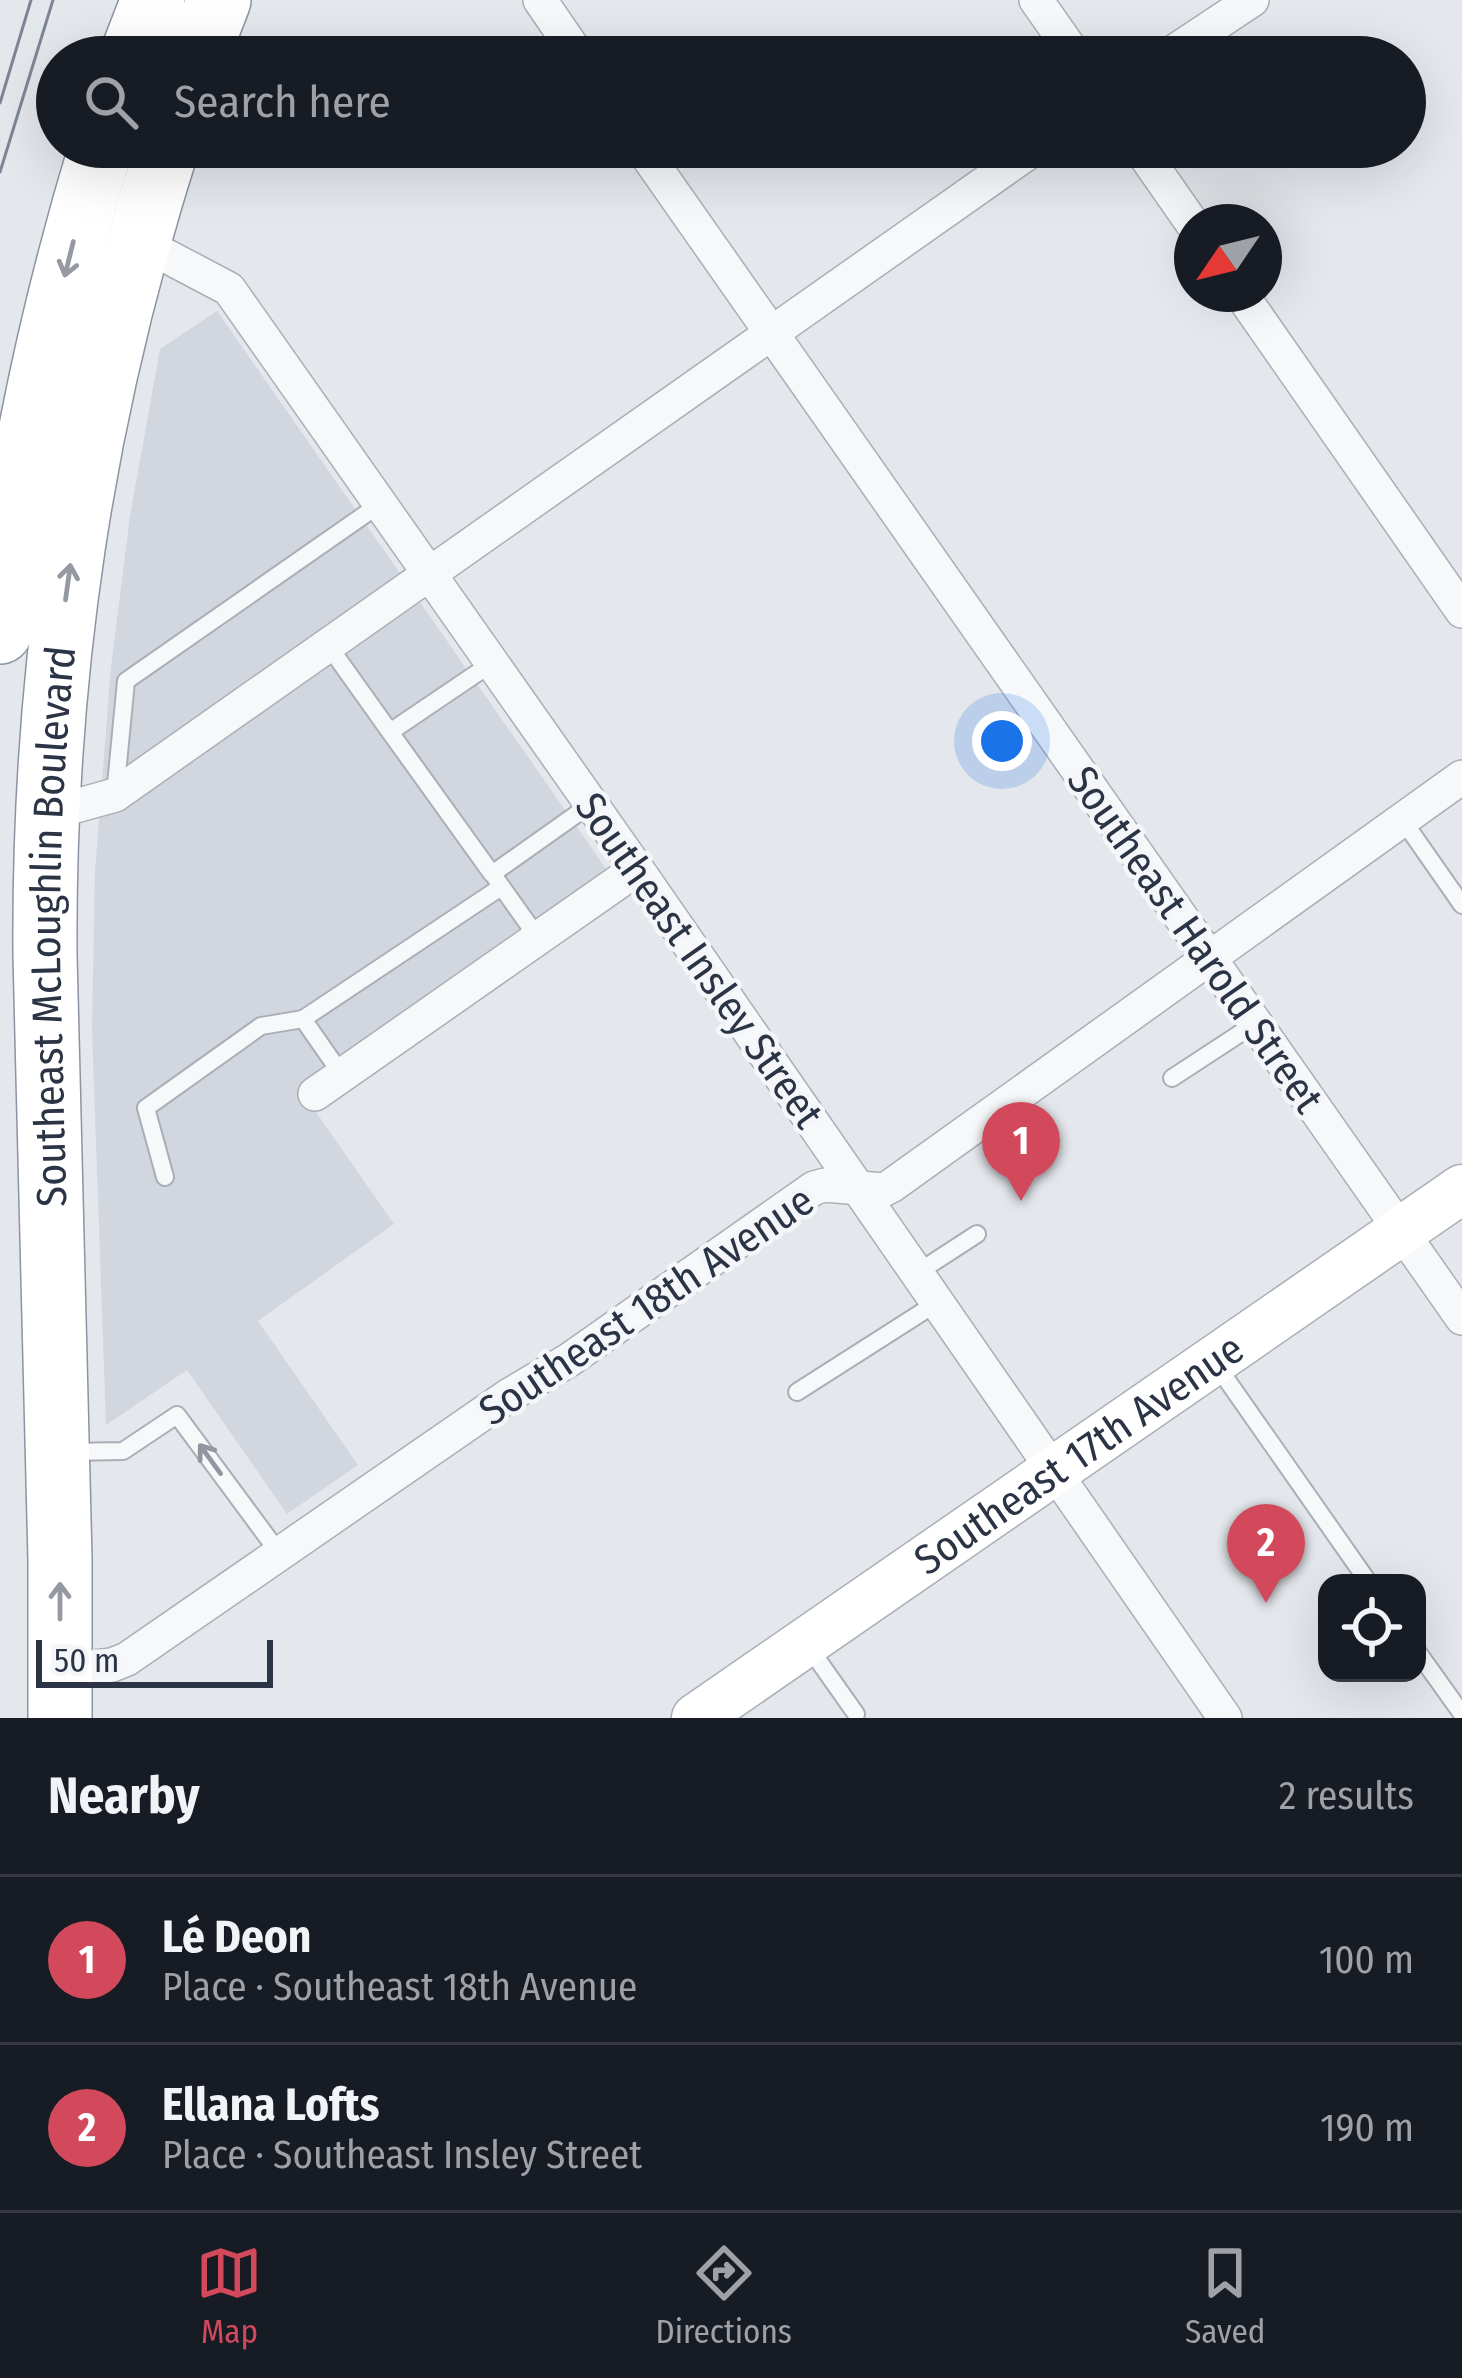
<!DOCTYPE html>
<html lang="en">
<head>
<meta charset="utf-8">
<style>
	body { margin:0; font-family:"Fira Sans Condensed",sans-serif; background:#20242c; color:#f1f3f6 }
	.controls { position:absolute; right:36px; bottom:36px; display:grid; overflow:hidden; border-radius:24px; box-shadow:0 12px 48px #0002 }
	.controls button { width:108px; height:108px; display:grid; place-items:center; padding:0; border:0; border-bottom:3px solid #363941; background:#171b24; color:#f1f3f6; font:60px sans-serif }
	.compass { position:absolute; left:1174px; top:204px; width:108px; height:108px; border-radius:50%; background:#171b24; box-shadow:0 12px 48px #0002; rotate:235deg }
	.scale { position:absolute; left:36px; bottom:30px; width:237px; box-sizing:border-box; padding-left:12px; border:6px solid #2b3445; border-top:0; font-size:33px; line-height:42px; white-space:nowrap; color:#2b3445; -webkit-text-stroke:9px #f4f6f9; paint-order:stroke }
	.you { position:absolute; left:1002px; top:741px; width:42px; height:42px; margin:-30px; border:9px solid #fff; border-radius:50%; background:#1a73e8; box-shadow:0 0 0 18px #1a73e833 }
	.badge { display:grid; place-items:center; width:78px; height:78px; border-radius:50%; background:#d1495b; color:#fff; font-size:39px; font-weight:700 }
	.pin { position:absolute; translate:-50% -99px; filter:drop-shadow(0 3px 6px #0008) }
	.pin::after { content:''; position:absolute; top:63px; width:42px; height:36px; background:inherit; clip-path:polygon(0 0,100% 0,50% 100%) }
	.list { margin:0; padding:0; list-style:none }
	h2 { display:flex; justify-content:space-between; align-items:center; height:156px; margin:0; padding:0 48px; font-size:51px }
	h2 small { font-size:39px; font-weight:400; color:#9ea1a6 }
	.list li { display:grid; grid-template-columns:78px 1fr auto; gap:36px; align-items:center; box-sizing:border-box; height:168px; padding:0 48px; border-top:3px solid #363941 }
	.list b { display:block; font-size:45px; white-space:nowrap }
	.list p { margin:0; font-size:39px; white-space:nowrap; color:#9ea1a6 }
	.list em { font-size:39px; font-style:normal; color:#9ea1a6 }
	.icon { flex:none; width:66px; height:66px; fill:none; stroke:currentColor; stroke-width:2; stroke-linecap:round; stroke-linejoin:round }
	.map { position:relative; flex:none; width:1462px; height:1718px; overflow:hidden }
	.search { position:absolute; background:#171b24; box-shadow:0 12px 48px #0002; left:36px; right:36px; top:36px; height:132px; display:flex; align-items:center; gap:30px; box-sizing:border-box; padding:0 42px; border-radius:66px; color:#9ea1a6; font-size:45px }
	.sheet { height:492px; background:#171b24 }
	nav { display:flex; justify-content:space-around; align-items:center; box-sizing:border-box; height:168px; border-top:3px solid #363941; background:#171b24; font-size:33px; color:#9ea1a6 }
	nav a { display:grid; justify-items:center; gap:6px }
	nav .on { color:#d1495b }
	.map>svg:first-child { display:block }
</style>
</head>
<body>
<div class="map">
<svg width="1462" height="1718" viewBox="0 0 1462 1718">
	<rect width="100%" height="100%" fill="#e4e7ec"/>
	<path fill="#d2d6de" d="M217 311 618 886 309 1102 394 1224 258 1321 358 1465 287 1514 187 1370 106 1425 92 1029 95 871 111 667 130 516 160 349Z"/>
	<g fill="none" stroke-linecap="round" stroke-linejoin="round">
		<g stroke="#a9aeb7" stroke-width="20">
			<g id="lane">
				<path d="M328 645 390 732 492 663"/>
				<path d="M390 732 492 874 591 804"/>
				<path d="M115 795 126 681 380 504"/>
				<path d="M1402 819 1462 905"/>
				<path d="M496 879 538 938"/>
				<path d="M342 1075 303 1019 501 887"/>
				<path d="M1172 1078 1256 1023"/>
				<path d="M165 1177 146 1108 261 1026 303 1019"/>
				<path d="M917 1273 977 1234"/>
				<path d="M1215 1363 1369 1583"/>
				<path d="M797 1392 938 1302"/>
				<path d="M67 1452 123 1451 177 1415 279 1553"/>
				<path d="M808 1646 856 1714"/>
				<path d="M1417 1651 1462 1714"/>
			</g>
		</g>
		<g stroke="#a9aeb7" stroke-width="36">
			<g id="street">
				<path d="M540 0 579 57"/>
				<path d="M1036 0 1076 57"/>
				<path d="M1166 57 1252 0"/>
				<path d="M641 147 1462 1318"/>
				<path d="M1139 147 1192 223"/>
				<path d="M138 241 229 289 637 869 1225 1718"/>
				<path d="M1241 294 1462 611"/>
				<path d="M47 814 115 795 1036 147"/>
				<path d="M315 1094 637 869"/>
				<path d="M60 1671 112 1665 127 1659 508 1396 569 1360 814 1188 825 1185 883 1190 891 1186 1462 777"/>
			</g>
		</g>
		<g stroke="#a9aeb7" stroke-width="51">
			<g id="secondary">
				<path id="s1" d="M696 1718 1462 1189"/>
			</g>
		</g>
		<g stroke="#8b94a3" stroke-width="66">
			<g id="highway">
				<path d="M131 57 153 0"/>
				<path d="M197 57 219 0"/>
				<path d="M0 632C18 467 53 305 101 147"/>
				<path id="s2" d="M60 1718V1560L45 955C43 674 82 415 167 147"/>
			</g>
		</g>
		<use href="#lane" stroke="#f7f8fa" stroke-width="16"/>
		<use href="#street" stroke="#f7f8fa" stroke-width="33"/>
		<use href="#secondary" stroke="#fff" stroke-width="48"/>
		<use href="#highway" stroke="#fff" stroke-width="63"/>
		<g stroke="#7d8696" stroke-width="3">
			<path d="M0 103 31 0"/>
			<path d="M0 172 53 0"/>
		</g>
	</g>
	<defs><path id="oneway-shaft" d="M-6 0H5M1.5-3L5.5 0L1.5 3" fill="none" stroke-width="1.6" stroke-linecap="round" stroke-linejoin="round" transform="scale(3)"/></defs>
	<g stroke="#959aa2">
		<use href="#oneway-shaft" transform="translate(69 259) rotate(104)"/>
		<use href="#oneway-shaft" transform="translate(68 582) rotate(-82)"/>
		<use href="#oneway-shaft" transform="translate(60 1601) rotate(-90)"/>
	</g>
	<use stroke="#9196a0" href="#oneway-shaft" transform="translate(210 1459) rotate(-126)"/>
	<g text-anchor="middle" stroke-width="9" stroke-linejoin="round" paint-order="stroke">
		<g font-size="42" fill="#2b3445" stroke="#f4f6f9">
			<text dy="15" stroke="none"><textPath href="#s2" startOffset="792">Southeast McLoughlin Boulevard</textPath></text>
			<text transform="translate(1196 939) rotate(55)" y="15">Southeast Harold Street</text>
			<text transform="translate(700 960) rotate(55)" y="15">Southeast Insley Street</text>
			<text transform="translate(646 1305) rotate(-34)" y="15">Southeast 18th Avenue</text>
			<text dy="15" stroke="none"><textPath href="#s1" startOffset="465">Southeast 17th Avenue</textPath></text>
		</g>
	</g>
</svg>
<div class="controls">
<button><svg class="icon" aria-label="locate" viewBox="0 0 24 24"><circle cx="12" cy="12" r="6"/><path d="M12 2v4M12 18v4M2 12h4M18 12h4"/></svg></button>
</div>
<svg class="compass" viewBox="-18 -18 36 36"><path d="M0-13l5 13h-10z" fill="#e53935"/><path d="M0 13l5-13h-10z" fill="#9ea1a6"/></svg>
<div class="scale">50 m</div>
<div class="you"></div>
<div class="pin badge" style="left:1021px;top:1201px">1</div>
<div class="pin badge" style="left:1266px;top:1603px">2</div>
<div class="search"><svg class="icon" aria-label="search" viewBox="0 0 24 24"><circle cx="10" cy="10" r="6"/><path d="M15 15l6 6"/></svg>Search here</div>
</div>
<section class="sheet">
<h2>Nearby<small>2 results</small></h2>
<ul class="list">
<li><span class="badge">1</span><div><b>Lé Deon</b><p>Place · Southeast 18th Avenue</p></div><em>100 m</em></li>
<li><span class="badge">2</span><div><b>Ellana Lofts</b><p>Place · Southeast Insley Street</p></div><em>190 m</em></li>
</ul>
</section>
<nav>
<a class="on"><svg class="icon" aria-label="map" viewBox="0 0 24 24"><path d="M3 6l6-2 6 2 6-2v14l-6 2-6-2-6 2zM9 4v14M15 6v14"/></svg>Map</a>
<a><svg class="icon" aria-label="directions" viewBox="0 0 24 24"><path d="M12 3l9 9-9 9-9-9zM9 14v-3h6M13 9l2 2-2 2"/></svg>Directions</a>
<a><svg class="icon" aria-label="saved" viewBox="0 0 24 24"><path d="M7 4h10v16l-5-4-5 4z"/></svg>Saved</a>
</nav>
</body>
</html>
